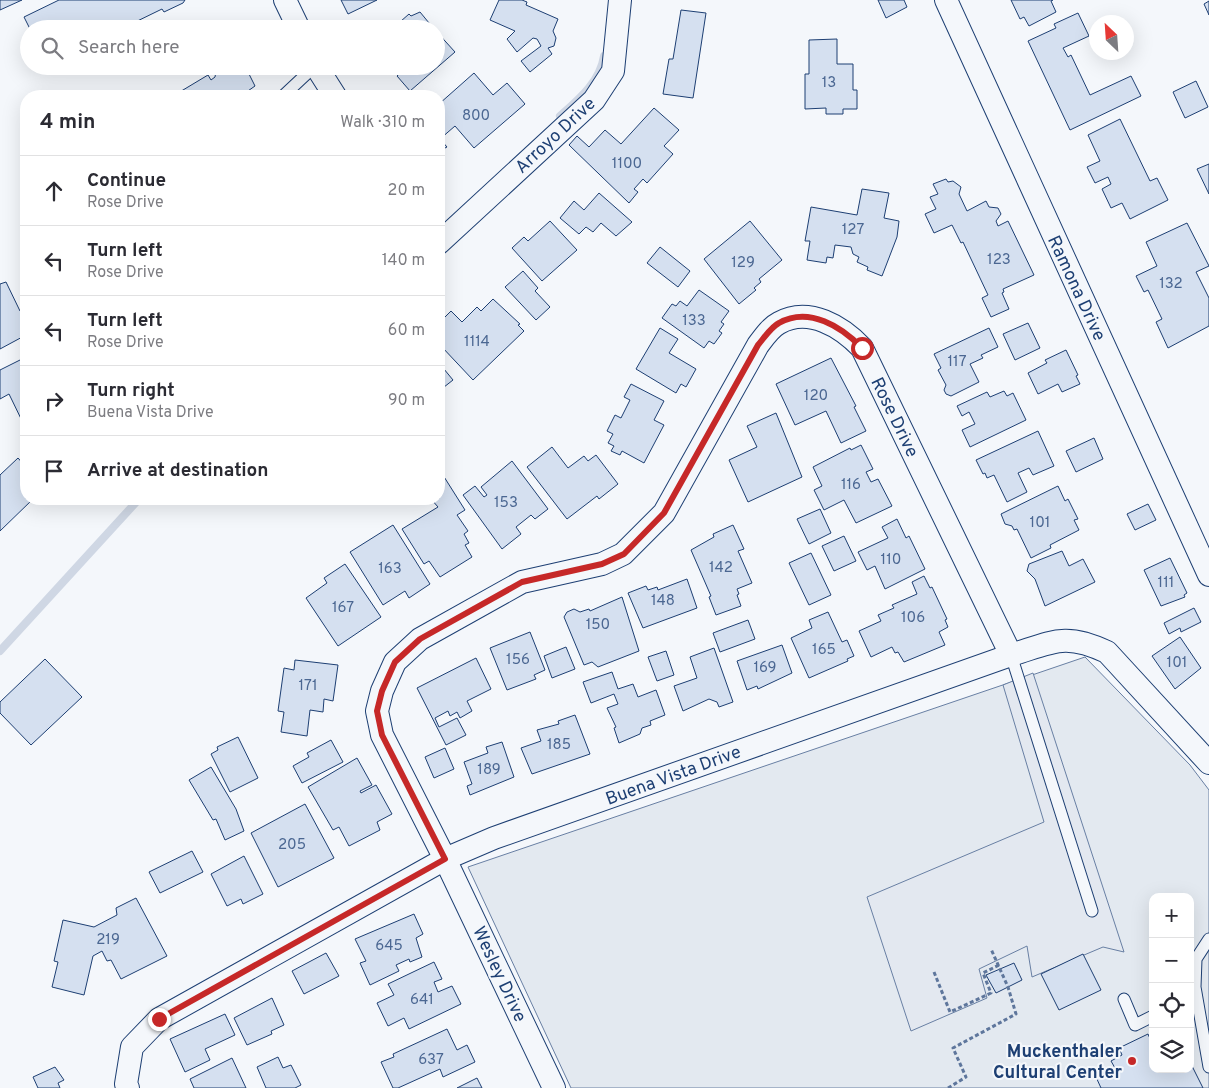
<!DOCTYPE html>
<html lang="en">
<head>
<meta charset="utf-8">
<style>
	body { margin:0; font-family:Overpass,sans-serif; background:#f2f2f3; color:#2b2b33 }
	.controls { position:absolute; right:15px; bottom:15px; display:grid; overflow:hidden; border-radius:10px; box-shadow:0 5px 20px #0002 }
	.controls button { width:45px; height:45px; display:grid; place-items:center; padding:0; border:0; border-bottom:1px solid #e1e1e2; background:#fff; color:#2b2b33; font:25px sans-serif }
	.compass { position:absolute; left:1089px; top:15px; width:45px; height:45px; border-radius:50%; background:#fff; box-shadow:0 5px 20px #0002; rotate:335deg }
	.stop { position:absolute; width:15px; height:15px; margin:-11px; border:4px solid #c62828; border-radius:50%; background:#fff }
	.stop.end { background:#c62828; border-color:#fff; box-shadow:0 1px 5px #0008 }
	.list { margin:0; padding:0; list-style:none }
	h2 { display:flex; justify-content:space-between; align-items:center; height:65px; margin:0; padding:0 20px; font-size:21px }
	h2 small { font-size:16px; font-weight:400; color:#7c7c81 }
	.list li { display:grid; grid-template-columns:32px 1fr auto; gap:15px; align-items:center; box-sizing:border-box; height:70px; padding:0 20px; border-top:1px solid #e1e1e2 }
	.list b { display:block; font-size:19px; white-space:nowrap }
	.list p { margin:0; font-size:16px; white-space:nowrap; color:#7c7c81 }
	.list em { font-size:16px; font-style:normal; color:#7c7c81 }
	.icon { flex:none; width:28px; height:28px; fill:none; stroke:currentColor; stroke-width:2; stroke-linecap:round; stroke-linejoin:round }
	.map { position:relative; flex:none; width:1209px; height:1088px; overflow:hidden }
	.search { position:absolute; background:#fff; box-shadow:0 5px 20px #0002; left:20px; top:20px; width:425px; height:55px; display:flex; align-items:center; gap:12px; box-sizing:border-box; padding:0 18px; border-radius:28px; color:#7c7c81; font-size:19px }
	.panel { position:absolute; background:#fff; box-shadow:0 5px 20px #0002; left:20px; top:90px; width:425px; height:415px; border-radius:20px }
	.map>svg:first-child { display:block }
</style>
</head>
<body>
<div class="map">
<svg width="1209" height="1088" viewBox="0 0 1209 1088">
	<rect width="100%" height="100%" fill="#f4f7fb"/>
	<path fill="#e3e9f0" stroke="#687fa3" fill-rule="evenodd" d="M1085 657 1190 765 1209 790V1088H571L468 867ZM1153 897H1190V1069H1153Z"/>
	<path fill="#e3e8f0" stroke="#687fa3" d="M1033 673 1124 952 1103 947 1032 977 1027 946 979 969 987 998 911 1031 867 897 1044 822 1003 685Z"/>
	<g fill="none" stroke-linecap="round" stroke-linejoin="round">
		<g stroke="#cfd7e4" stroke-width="8">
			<path d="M560 116C578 100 600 82 604 56"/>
			<path d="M0 651 139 499"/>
		</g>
	</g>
	<g fill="#d5e0f0" stroke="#1d3f73">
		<path d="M0 0H22L0 10Z"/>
		<path d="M59 0H185L183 3 164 12 162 9 123 28 121 24 111 29H77L75 25 66 29H30L24 17Z"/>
		<path d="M341 0H377L348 14Z"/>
		<path d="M499 0H522L527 2 526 5 558 19 553 31 556 38 554 46 548 48 552 54 530 72 521 61 541 46 537 39 533 38 517 52 507 39 515 31 490 20Z"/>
		<path d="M878 0H904L907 7 886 18Z"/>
		<path d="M1011 0H1053L1051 1 1056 12 1029 26 1024 17 1020 19Z"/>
		<path d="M1209 1V15L1204 4Z"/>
		<path d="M681 10 706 13 693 98 663 94 669 59H673Z"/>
		<path d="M420 12 434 29H392L409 14 411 16Z"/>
		<path d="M1078 13 1089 36 1063 48 1068 57 1071 55 1090 95 1131 76 1141 96 1070 130 1028 41 1056 28 1054 24Z"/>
		<path d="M381 21 388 29H373Z"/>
		<path d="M436 31 455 52 410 91 397 76 408 66H436Z"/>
		<path d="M837 39V64H853V90H857V109H843V114H826V108L805 109V74H809V40Z"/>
		<path d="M221 67 232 72 240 67 246 68 255 86 245 93 246 96H173L208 75 211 80 215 77 216 71Z"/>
		<path d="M474 73 493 95 507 83 525 104 474 148 455 126 440 139 447 147 443 149 439 144V104Z"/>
		<path d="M1196 81 1208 107 1185 118 1173 92Z"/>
		<path d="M654 108 679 130 664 146 673 154 647 183 643 179 634 189 638 192 629 203 569 145 577 136 589 147 605 130 621 144Z"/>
		<path d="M1120 119 1150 181 1157 178 1168 200 1130 219 1122 203 1111 208 1102 189 1111 184 1108 177 1095 183 1087 167 1100 161 1088 135Z"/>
		<path d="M1209 164V194L1197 169Z"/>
		<path d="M946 179 948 182 953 181 961 187 959 194 967 211 986 201 989 207 998 208 1001 214 996 221 998 226 1008 221 1034 275 1003 289 1004 292 1002 293 1009 309 991 317 982 298 988 295 963 242 961 243 952 225 934 233 925 214 936 209 930 197 938 194 933 184Z"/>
		<path d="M862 189 889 193 884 218 899 221 897 237 882 276 867 270 868 267 857 262 859 257 853 254 851 247 835 245 833 258 827 257 826 263 807 260 810 241H805L811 207 857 215Z"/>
		<path d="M599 193 632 222 616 236 601 223 593 232 586 227 579 234 560 218 574 201 584 210Z"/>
		<path d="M550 221 577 250 542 281 512 248 524 237 528 241Z"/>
		<path d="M750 221 782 260 759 279 761 282 754 288 756 290 739 304 704 259Z"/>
		<path d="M1187 223 1209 266 1196 272 1209 298V326L1168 348 1156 322 1162 319 1148 290 1144 292 1136 276 1157 266 1146 242Z"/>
		<path d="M660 247 690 271 678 287 647 263Z"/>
		<path d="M523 271 538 288 535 291 550 307 536 320 505 287Z"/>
		<path d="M6 282 20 311 26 308V335L0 349V284Z"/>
		<path d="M699 290 729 311 721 322 724 324 719 331 722 333 714 344 709 341 704 348 662 318 672 304 676 306 680 301 687 306Z"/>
		<path d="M493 299 520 324 518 325 524 331 473 380 441 346 444 343 439 338V323L451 311 462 322 477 307 481 311Z"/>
		<path d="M1028 323 1040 348 1015 360 1003 334Z"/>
		<path d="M660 328 678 339 669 353 696 369 686 387 681 384 676 393 636 369Z"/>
		<path d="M989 328 998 347 981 355 983 358 970 364 979 382 951 396 946 394 944 390 946 385 938 370 941 368 934 354Z"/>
		<path d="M1066 350 1078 375 1076 376 1080 384 1062 392 1058 384 1038 394 1028 373 1047 363 1045 360Z"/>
		<path d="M26 357V429L9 394 0 399V370Z"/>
		<path d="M831 358 856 406 854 407 866 431 841 443 826 411 795 425 776 384Z"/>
		<path d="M439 363 453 380 439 391Z"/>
		<path d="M631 384 664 401 654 420 664 425 644 463 622 451 620 455 611 451 614 446 608 443 613 434 607 431 615 415 621 418 630 400 624 397Z"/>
		<path d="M1004 391 1007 396 1013 393 1026 420 970 447 962 430 975 424 969 412 962 416 957 406 987 392 990 397Z"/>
		<path d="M776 413 802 477 748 502 729 460 757 447 747 426Z"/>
		<path d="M1038 431 1054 466 1033 475 1029 468 1018 473 1027 492 1007 502 994 475 987 478 985 473 983 474 976 460Z"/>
		<path d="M1094 438 1103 459 1076 472 1066 451Z"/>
		<path d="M861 445 873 469 866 472 871 482 878 479 892 506 856 523 844 500 824 510 814 490 822 486 813 467 850 448 851 450Z"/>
		<path d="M552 447 568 468 584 456 588 461 596 455 618 484 599 499 597 496 567 519 527 467Z"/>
		<path d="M18 458 26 467V499H33L0 531V475Z"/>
		<path d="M512 461 548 509 535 519 531 515 516 527 521 534 502 549 463 495 475 486 484 497 487 495 481 487Z"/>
		<path d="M441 472 465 510 457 515 468 531 464 534 469 543 465 545 472 557 440 577 429 561 424 564 402 529 438 507 431 499H439V474Z"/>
		<path d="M1058 486 1065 501 1068 499 1078 519 1074 520 1079 530 1050 545 1051 548 1031 558 1017 529 1014 530 1012 526 1005 524 1001 514Z"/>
		<path d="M1148 504 1156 520 1135 530 1127 514Z"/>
		<path d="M820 509 831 533 809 544 797 519Z"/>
		<path d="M897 519 906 538 909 536 925 569 885 589 875 566 867 570 858 552 888 538 882 527Z"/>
		<path d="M393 525 430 584 409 598 405 591 383 605 350 552Z"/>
		<path d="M733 525 744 549 738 551 752 583 737 589 739 594 737 595 741 606 716 615 709 597 711 596 691 550 714 537 713 534Z"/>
		<path d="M844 536 856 561 834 571 822 546Z"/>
		<path d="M1062 551 1069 566 1083 559 1095 582 1045 606 1035 579 1027 571 1029 564Z"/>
		<path d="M811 553 831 595 809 605 789 563Z"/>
		<path d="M1170 558 1187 593 1184 595 1185 597 1161 606 1144 570Z"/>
		<path d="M345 564 381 617 338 646 306 598 327 583 324 578Z"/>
		<path d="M924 576 930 588 932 587 947 619 945 620 948 627 939 632 945 645 904 662 898 652 895 653 892 647 871 657 859 631 881 621 878 615 894 608 892 605 917 594 912 582Z"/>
		<path d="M687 579 697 608 643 628 628 593 646 586 648 590 657 587 658 590Z"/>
		<path d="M622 597 639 651 598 667 592 662 584 665 564 617 567 612 574 609 580 612 589 609 590 611Z"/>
		<path d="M1194 608 1201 622 1181 632 1180 628 1169 634 1164 623Z"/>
		<path d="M828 612 842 642 847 640 854 656 847 659 848 661 809 678 791 638 812 628 809 620Z"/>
		<path d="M748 620 755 639 720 652 713 633Z"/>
		<path d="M530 632 545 670 534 675 536 679 507 690 490 648Z"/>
		<path d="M1180 637 1201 668 1175 689 1152 656Z"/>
		<path d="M782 645 792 673 758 689 757 686 747 690 737 661Z"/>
		<path d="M566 647 575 669 552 678 544 656Z"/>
		<path d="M714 648 733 702 719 707 717 702 709 699 683 711 674 686 697 678 690 657Z"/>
		<path d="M666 651 674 675 657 681 648 657Z"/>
		<path d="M476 658 491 689 467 701 472 711 460 718 457 712 450 716 448 711 435 718 439 727 457 718 466 735 446 745 417 688Z"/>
		<path d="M45 659 82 697 31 745 0 713V702Z"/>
		<path d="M295 660 338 665 333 701 324 699 323 712 310 710 307 736 281 732 284 712 278 711 284 668 294 670Z"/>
		<path d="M612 672 618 689 633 684 638 697 656 690 665 715 650 721 651 725 642 728 640 734 619 743 614 728 616 727 607 708 618 704 614 694 591 703 583 682Z"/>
		<path d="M575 715 590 754 532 774 521 748 541 741 537 730 559 724 558 721Z"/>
		<path d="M238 737 258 778 230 792 211 754 218 750 217 747Z"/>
		<path d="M331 740 343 762 302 783 293 766 309 757 307 753Z"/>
		<path d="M502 742 514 777 470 795 467 786 472 784 464 762 488 753 486 747Z"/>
		<path d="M445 748 454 769 434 778 425 757Z"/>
		<path d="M357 758 372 785 360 791 361 793 376 785 392 814 377 822 380 830 349 846 339 827 333 830 308 787Z"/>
		<path d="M211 767 236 809 244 831 225 840 216 819 213 820 189 780Z"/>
		<path d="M305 804 334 858 278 887 251 833Z"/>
		<path d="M192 851 203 872 160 893 149 872Z"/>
		<path d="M244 856 263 894 243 904 241 899 227 906 211 874Z"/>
		<path d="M136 898 167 956 121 979 111 960 107 961 102 951 93 956 84 995 52 987 58 962 54 961 63 920 94 927 117 915 116 908Z"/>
		<path d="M414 914 423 934 416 938 422 957 410 962 409 959 396 965 399 971 370 985 360 963 366 961 355 939Z"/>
		<path d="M326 953 339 976 304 994 292 971Z"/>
		<path d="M1083 954 1101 990 1059 1010 1041 974Z"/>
		<path d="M434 962 442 979 434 982 438 992 452 986 461 1004 409 1029 404 1018 388 1026 377 1003 394 995 388 984Z"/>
		<path d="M1014 963 1022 980 996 993 986 975Z"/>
		<path d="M272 998 284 1025 271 1031 272 1034 247 1045 234 1018Z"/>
		<path d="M225 1014 235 1035 205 1049 210 1060 185 1072 170 1039Z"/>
		<path d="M447 1029 457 1050 467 1045 475 1062 443 1077 440 1069 398 1088H393L381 1062 394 1057 393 1054Z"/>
		<path d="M1148 1034 1151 1041 1153 1040V1069H1190V1062L1203 1088H1101L1096 1077 1115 1068 1111 1061 1122 1055 1119 1048Z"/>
		<path d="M278 1057 283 1068 291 1065 301 1085 295 1088H266L257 1067Z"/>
		<path d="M232 1058 246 1088H194L190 1079Z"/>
		<path d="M55 1067 64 1080 58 1083 60 1088H38L33 1077Z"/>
		<path d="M477 1078 482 1088H457Z"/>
	</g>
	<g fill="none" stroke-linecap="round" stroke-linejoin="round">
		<g stroke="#1d3f73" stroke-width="13">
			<g id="service">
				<path d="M283 96 315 66"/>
				<path d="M1011 655 1092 911"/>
				<path d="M1209 939 1196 959 1195 987 1209 1067"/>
				<path d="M1124 999 1135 1025 1153 1016"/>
			</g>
		</g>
		<g stroke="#1d3f73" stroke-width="24">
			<g id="minor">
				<path d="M285 0 299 29"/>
				<path d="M946 0 1209 575"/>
				<path d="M316 66 335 96"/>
				<path d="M439 243 594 100 613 71 620 0"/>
				<path d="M128 1088 126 1084 132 1047 159 1019 445 859 494 838 1011 655C1053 642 1065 632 1107 652L1209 763"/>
				<path d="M554 1088 445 859 382 735 377 711 382 691 395 662 420 639 522 582 602 564 623 554 664 513 758 345C764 337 771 327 779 323 809 306 842 327 862 348L1011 655"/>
			</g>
		</g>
		<g stroke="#5e769c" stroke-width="3" stroke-dasharray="4 2.5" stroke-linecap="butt">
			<path d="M934 972 950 1012 991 993 983 973 999 965"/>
			<path d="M948 1088 966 1077 953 1048 1016 1014 1008 987 991 949"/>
		</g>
		<use href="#service" stroke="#f4f7fb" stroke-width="11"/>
		<use href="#minor" stroke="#f4f7fb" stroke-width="22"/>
	</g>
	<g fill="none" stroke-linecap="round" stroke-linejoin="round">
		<path stroke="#c62828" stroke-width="6" d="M159 1019 445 859 382 735 377 711 382 691 395 662 420 639 522 582 602 564 624 554 664 513 758 345C764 338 771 327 779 323 809 306 842 327 862 348"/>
	</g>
	<circle fill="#c62828" stroke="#f4f7fb" stroke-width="2" cx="1132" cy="1061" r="5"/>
	<g text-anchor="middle" stroke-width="4" stroke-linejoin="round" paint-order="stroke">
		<g font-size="15" fill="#4b6792">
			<text x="829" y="87">13</text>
			<text x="476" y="120">800</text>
			<text x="627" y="168">1100</text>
			<text x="853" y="234">127</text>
			<text x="999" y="264">123</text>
			<text x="743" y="267">129</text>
			<text x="1171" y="288">132</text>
			<text x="694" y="325">133</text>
			<text x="477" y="346">1114</text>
			<text x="957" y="366">117</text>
			<text x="816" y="400">120</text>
			<text x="851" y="489">116</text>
			<text x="506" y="507">153</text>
			<text x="1040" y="527">101</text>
			<text x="891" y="564">110</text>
			<text x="721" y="572">142</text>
			<text x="390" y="573">163</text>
			<text x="1166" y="587">111</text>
			<text x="663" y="605">148</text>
			<text x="343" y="612">167</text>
			<text x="913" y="622">106</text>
			<text x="598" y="629">150</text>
			<text x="824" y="654">165</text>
			<text x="518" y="664">156</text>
			<text x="1177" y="667">101</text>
			<text x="765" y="672">169</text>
			<text x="308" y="690">171</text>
			<text x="559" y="749">185</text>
			<text x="489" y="774">189</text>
			<text x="292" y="849">205</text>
			<text x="108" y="944">219</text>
			<text x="389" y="950">645</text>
			<text x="422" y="1004">641</text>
			<text x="431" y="1064">637</text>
		</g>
		<g font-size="18" fill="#1d3f73" stroke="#f4f7fb">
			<text transform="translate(555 135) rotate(-43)" y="6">Arroyo Drive</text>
			<text transform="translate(1077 288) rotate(65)" y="6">Ramona Drive</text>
			<text transform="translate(895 417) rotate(64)" y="6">Rose Drive</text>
			<text transform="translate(673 775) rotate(-20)" y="6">Buena Vista Drive</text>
			<text transform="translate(500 974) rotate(65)" y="6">Wesley Drive</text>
		</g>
		<g font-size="18" font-weight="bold" fill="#1d3f73" stroke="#f4f7fb" text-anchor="end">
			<text x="1122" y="1057">Muckenthaler<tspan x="1122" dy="21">Cultural Center</tspan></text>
		</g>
	</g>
</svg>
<div class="controls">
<button>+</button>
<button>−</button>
<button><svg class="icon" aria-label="locate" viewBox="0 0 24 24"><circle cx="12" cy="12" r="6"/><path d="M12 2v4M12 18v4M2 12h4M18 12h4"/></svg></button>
<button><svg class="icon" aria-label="layers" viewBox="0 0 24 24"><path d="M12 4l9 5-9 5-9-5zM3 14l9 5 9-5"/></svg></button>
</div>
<svg class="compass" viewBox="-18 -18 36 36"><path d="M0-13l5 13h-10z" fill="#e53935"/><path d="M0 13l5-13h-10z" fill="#7c7c81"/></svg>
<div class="stop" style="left:862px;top:348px"></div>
<div class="stop end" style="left:159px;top:1019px"></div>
<div class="search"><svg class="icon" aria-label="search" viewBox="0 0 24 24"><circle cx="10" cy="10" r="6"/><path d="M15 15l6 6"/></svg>Search here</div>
<section class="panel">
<h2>4 min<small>Walk · 310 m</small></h2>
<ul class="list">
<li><svg class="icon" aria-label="ahead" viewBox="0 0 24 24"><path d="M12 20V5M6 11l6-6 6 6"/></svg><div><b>Continue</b><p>Rose Drive</p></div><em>20 m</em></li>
<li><svg class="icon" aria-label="left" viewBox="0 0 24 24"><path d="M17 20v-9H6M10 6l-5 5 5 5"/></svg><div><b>Turn left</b><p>Rose Drive</p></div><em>140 m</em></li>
<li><svg class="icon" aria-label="left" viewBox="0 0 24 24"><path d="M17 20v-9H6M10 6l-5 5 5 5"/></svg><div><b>Turn left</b><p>Rose Drive</p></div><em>60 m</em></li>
<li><svg class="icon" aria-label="right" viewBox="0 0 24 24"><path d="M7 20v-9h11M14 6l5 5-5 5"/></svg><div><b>Turn right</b><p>Buena Vista Drive</p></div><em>90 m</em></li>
<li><svg class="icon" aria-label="arrive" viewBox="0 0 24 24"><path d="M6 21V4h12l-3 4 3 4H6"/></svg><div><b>Arrive at destination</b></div></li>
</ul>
</section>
</div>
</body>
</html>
